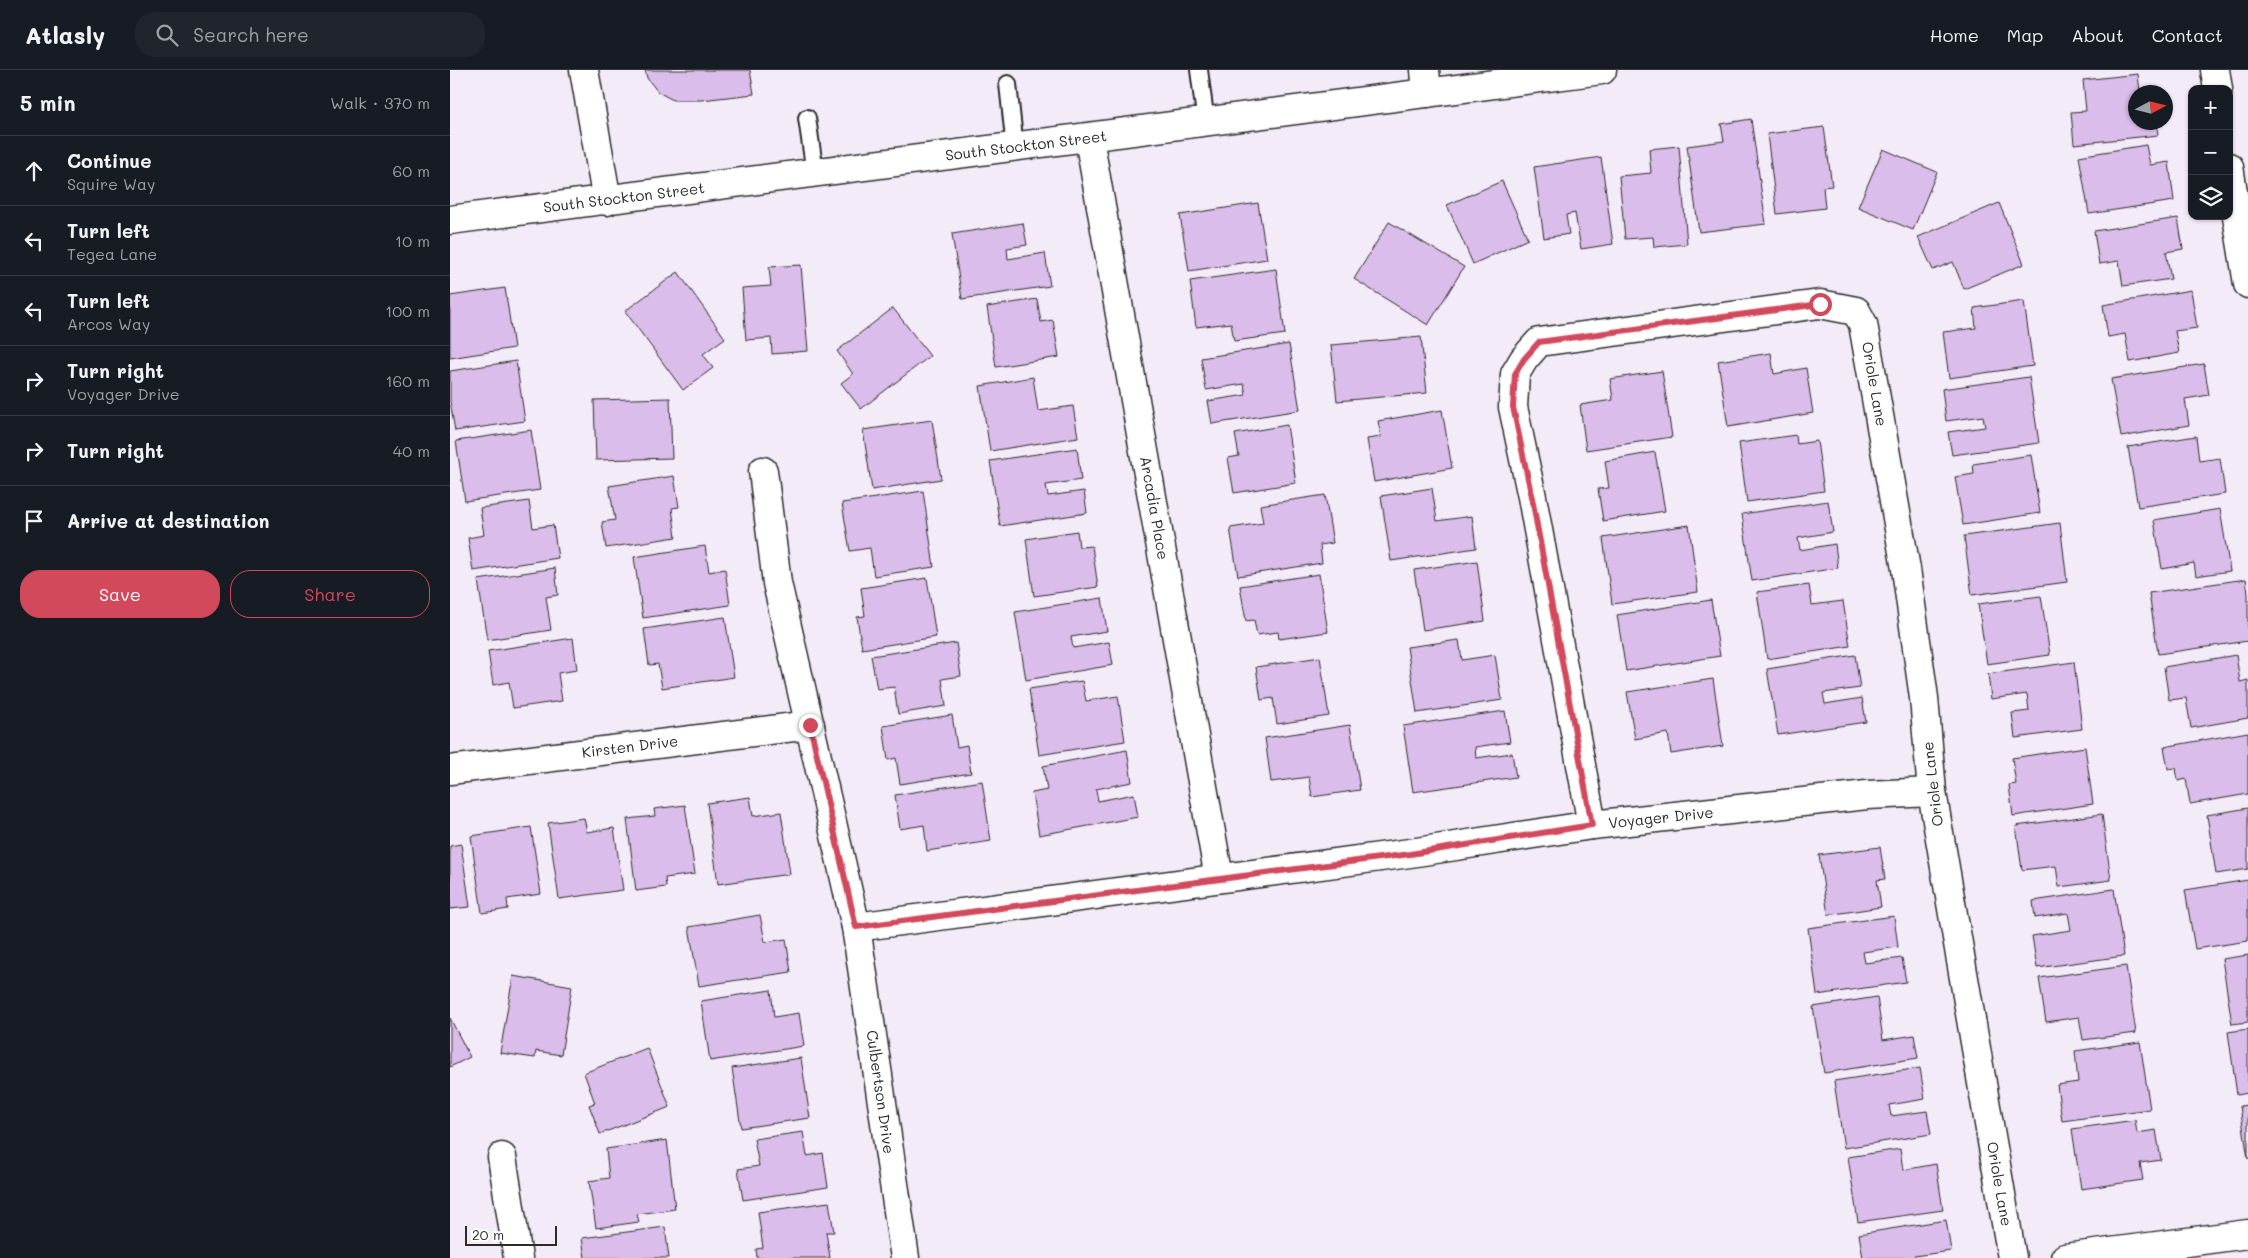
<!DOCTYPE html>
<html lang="en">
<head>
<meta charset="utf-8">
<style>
	body { margin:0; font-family:Mali,sans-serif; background:#20242c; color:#f1f3f6 }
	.controls { position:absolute; right:15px; top:15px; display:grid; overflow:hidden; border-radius:10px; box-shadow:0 1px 4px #0004 }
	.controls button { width:45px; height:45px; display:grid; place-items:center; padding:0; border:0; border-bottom:1px solid #363941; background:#171b24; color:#f1f3f6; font:25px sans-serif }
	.compass { position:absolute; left:1678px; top:15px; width:45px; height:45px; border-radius:50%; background:#171b24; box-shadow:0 1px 4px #0004; rotate:83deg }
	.scale { position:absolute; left:15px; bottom:12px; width:92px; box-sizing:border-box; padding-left:5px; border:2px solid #2b2b2b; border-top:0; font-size:14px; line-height:18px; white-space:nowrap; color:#2b2b2b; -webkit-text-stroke:4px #fff; paint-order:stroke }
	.stop { position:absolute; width:15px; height:15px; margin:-11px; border:4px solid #d1495b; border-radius:50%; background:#fff }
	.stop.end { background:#d1495b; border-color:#fff; box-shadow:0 1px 5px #0008 }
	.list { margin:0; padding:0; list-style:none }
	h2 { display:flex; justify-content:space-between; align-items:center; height:65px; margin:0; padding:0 20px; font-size:21px }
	h2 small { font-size:16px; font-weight:400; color:#9ea1a6 }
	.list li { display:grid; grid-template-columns:32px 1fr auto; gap:15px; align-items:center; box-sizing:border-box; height:70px; padding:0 20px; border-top:1px solid #363941 }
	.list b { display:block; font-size:19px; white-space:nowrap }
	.list p { margin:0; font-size:16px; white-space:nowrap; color:#9ea1a6 }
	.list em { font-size:16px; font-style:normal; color:#9ea1a6 }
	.actions { display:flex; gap:10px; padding:15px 20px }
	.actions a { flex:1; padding:11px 0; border:1px solid #d1495b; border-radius:20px; text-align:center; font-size:18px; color:#d1495b }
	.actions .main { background:#d1495b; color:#fff }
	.icon { flex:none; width:28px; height:28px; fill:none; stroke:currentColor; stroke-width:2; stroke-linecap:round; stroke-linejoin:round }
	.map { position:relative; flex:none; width:1798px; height:1188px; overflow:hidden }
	header { display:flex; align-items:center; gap:30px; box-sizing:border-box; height:70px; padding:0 25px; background:#171b24; border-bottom:1px solid #363941 }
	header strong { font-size:24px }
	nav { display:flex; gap:28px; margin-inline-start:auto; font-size:18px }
	.search { width:350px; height:45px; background:#20242c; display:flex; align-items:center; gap:12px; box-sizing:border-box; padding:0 18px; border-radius:20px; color:#9ea1a6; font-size:19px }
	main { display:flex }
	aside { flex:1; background:#171b24 }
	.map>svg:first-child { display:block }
</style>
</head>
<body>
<header>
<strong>Atlasly</strong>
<div class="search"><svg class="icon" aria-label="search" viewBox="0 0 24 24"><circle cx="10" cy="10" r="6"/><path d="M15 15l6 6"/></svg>Search here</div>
<nav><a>Home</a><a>Map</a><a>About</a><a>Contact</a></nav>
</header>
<main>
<aside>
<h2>5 min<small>Walk · 370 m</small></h2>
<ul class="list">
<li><svg class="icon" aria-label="ahead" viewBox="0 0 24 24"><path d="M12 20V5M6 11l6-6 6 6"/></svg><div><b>Continue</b><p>Squire Way</p></div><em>60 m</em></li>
<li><svg class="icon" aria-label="left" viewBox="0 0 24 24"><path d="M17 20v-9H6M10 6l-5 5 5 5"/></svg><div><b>Turn left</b><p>Tegea Lane</p></div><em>10 m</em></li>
<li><svg class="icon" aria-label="left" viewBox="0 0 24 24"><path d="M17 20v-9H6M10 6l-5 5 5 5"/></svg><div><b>Turn left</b><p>Arcos Way</p></div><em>100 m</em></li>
<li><svg class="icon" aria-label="right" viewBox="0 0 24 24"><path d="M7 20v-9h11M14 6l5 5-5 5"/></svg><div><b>Turn right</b><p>Voyager Drive</p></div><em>160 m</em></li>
<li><svg class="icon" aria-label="right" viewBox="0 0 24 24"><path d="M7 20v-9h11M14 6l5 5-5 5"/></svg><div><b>Turn right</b></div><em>40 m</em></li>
<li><svg class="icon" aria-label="arrive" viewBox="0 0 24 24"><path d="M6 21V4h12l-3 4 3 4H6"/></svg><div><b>Arrive at destination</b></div></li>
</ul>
<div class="actions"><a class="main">Save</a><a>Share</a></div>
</aside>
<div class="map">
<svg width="1798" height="1188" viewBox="0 0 1798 1188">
	<rect width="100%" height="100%" fill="#f4ebf9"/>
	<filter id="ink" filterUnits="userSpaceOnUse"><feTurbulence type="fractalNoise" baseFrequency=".02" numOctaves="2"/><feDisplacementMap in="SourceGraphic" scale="10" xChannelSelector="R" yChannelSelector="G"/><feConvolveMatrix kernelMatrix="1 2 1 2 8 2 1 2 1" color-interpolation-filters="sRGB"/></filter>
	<g filter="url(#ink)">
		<g fill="#dabdea" stroke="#2b2b2b">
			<path d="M195 0H300L304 24 251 30H223L208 22 197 8Z"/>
			<path d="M1688 4 1690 22H1686V52H1707L1708 65 1624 74 1621 42 1636 41 1633 10Z"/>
			<path d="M1301 49 1316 154 1249 162 1237 76 1274 71 1271 54Z"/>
			<path d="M1374 57 1382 116 1373 117 1375 138 1327 144 1317 64Z"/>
			<path d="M1696 75 1700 95 1719 92 1724 131 1639 144 1629 86Z"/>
			<path d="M1229 76 1237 174 1204 177 1203 167 1175 169 1169 106 1201 103 1199 79Z"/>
			<path d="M1433 79 1487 102 1463 160 1408 137Z"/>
			<path d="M1151 87 1163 174 1131 179 1125 143 1116 145 1119 164 1094 168 1084 97Z"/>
			<path d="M1052 111 1078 169 1023 194 997 135Z"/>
			<path d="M808 133 817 189 739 201 730 145Z"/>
			<path d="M1549 133 1574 194 1514 219 1503 192 1483 200 1468 167Z"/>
			<path d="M1728 148 1733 179 1716 182 1721 209 1673 216 1669 191 1649 194 1644 161Z"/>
			<path d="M939 152 1014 197 978 255 904 209Z"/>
			<path d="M573 153 577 175 557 178 558 189 595 183 600 216 512 229 502 164Z"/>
			<path d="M351 195 358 281 322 284 321 268 296 270 292 218 321 216 319 197Z"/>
			<path d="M826 199 835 264 784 271 781 253 746 257 740 211Z"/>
			<path d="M228 202 275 268 253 284 263 298 233 320 175 241Z"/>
			<path d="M55 218 64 278 0 288V226Z"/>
			<path d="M1741 220 1747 258 1725 261 1729 283 1680 292 1675 264 1658 267 1653 235Z"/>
			<path d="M587 229 591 252 603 250 609 287 546 297 537 237Z"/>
			<path d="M1574 231 1583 296 1499 308 1493 262 1526 258 1524 238Z"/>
			<path d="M443 238 480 286 411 339 391 313 403 304 387 281Z"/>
			<path d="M971 267 977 323 887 331 881 275Z"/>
			<path d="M839 274 850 340 762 354 758 331 796 325 794 314 756 320 751 288Z"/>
			<path d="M1321 283 1324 304 1356 298 1363 343 1278 357 1268 291Z"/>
			<path d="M66 291 75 351 5 361 0 331V301Z"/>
			<path d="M1754 294 1759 325 1735 329 1739 355 1671 367 1661 309Z"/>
			<path d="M1212 301 1222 367 1136 380 1130 335 1163 330 1160 309Z"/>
			<path d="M583 307 588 341 623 336 628 367 540 381 530 316Z"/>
			<path d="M1579 307 1589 373 1502 385 1498 362 1535 357 1533 346 1496 351 1492 319Z"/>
			<path d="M220 328 222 388 146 390 144 330Z"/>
			<path d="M992 340 1002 398 924 412 917 369 931 367 928 351Z"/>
			<path d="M482 350 491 409 422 420 413 360Z"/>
			<path d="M837 355 846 413 784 423 778 388 789 386 785 364Z"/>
			<path d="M81 360 90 420 15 431 6 371Z"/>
			<path d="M1346 365 1347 374 1367 371 1374 421 1297 432 1289 373Z"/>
			<path d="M1746 366 1749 391 1770 388 1775 424 1688 437 1678 377Z"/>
			<path d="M627 378 631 410 596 415 598 426 634 421 637 443 550 456 540 391Z"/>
			<path d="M1205 382 1215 441 1153 451 1148 419 1159 418 1155 391Z"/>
			<path d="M1581 385 1590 443 1513 455 1505 407 1524 404 1523 394Z"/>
			<path d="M224 406 229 437 222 438 226 467 156 478 152 452 165 450 159 416Z"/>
			<path d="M982 418 987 451 1022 446 1026 478 941 491 931 426Z"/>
			<path d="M473 421 484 497 424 506 420 478 400 481 392 433Z"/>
			<path d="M875 425 883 473 870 475 872 493 788 506 780 458 813 453 810 435Z"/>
			<path d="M79 431 83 458 103 455 108 488 23 501 18 468 34 465 30 438Z"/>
			<path d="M1378 431 1383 462 1348 468 1350 480 1385 474 1388 498 1302 511 1292 444Z"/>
			<path d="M1770 439 1780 501 1746 506 1744 493 1712 499 1704 450Z"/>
			<path d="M1610 453 1617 512 1522 525 1514 466Z"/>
			<path d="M1239 455 1248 522 1162 534 1153 468Z"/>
			<path d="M627 461 629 477 642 476 648 517 584 526 576 469Z"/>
			<path d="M255 476 259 502 275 499 280 535 193 548 184 487Z"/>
			<path d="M1027 491 1035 551 973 560 964 500Z"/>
			<path d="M105 498 108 525 96 527 101 560 37 570 28 510Z"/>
			<path d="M869 504 878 562 829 569 828 562 807 565 804 550 796 551 790 516Z"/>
			<path d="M477 508 486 567 412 579 407 547 415 546 411 518Z"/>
			<path d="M1796 509 1798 524V571L1708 584 1699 523Z"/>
			<path d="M1359 515 1362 535 1393 531 1400 576 1317 589 1307 522Z"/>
			<path d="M1591 526 1600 585 1537 594 1528 534Z"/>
			<path d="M652 528 657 561 621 567 623 578 659 572 663 595 576 610 565 542Z"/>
			<path d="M1261 530 1270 586 1176 601 1167 545Z"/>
			<path d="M275 547 284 607 212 618 208 594 199 595 194 559Z"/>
			<path d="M123 568 127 600 108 603 112 631 63 638 59 612 43 615 38 581Z"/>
			<path d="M1009 570 1012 590 1045 585 1052 630 967 643 957 577Z"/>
			<path d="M506 573 511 606 492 609 496 636 448 644 444 617 427 619 421 586Z"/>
			<path d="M1405 585 1410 618 1373 623 1375 634 1412 628 1416 652 1328 665 1317 599Z"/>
			<path d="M1786 585 1790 612 1798 610V648L1741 658 1736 628 1719 630 1714 597Z"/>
			<path d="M870 587 879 646 827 654 823 628 811 630 806 597Z"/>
			<path d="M1624 592 1632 659 1565 668 1562 643 1579 641 1577 624 1541 629 1538 604Z"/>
			<path d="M1263 609 1273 676 1221 684 1218 663 1185 669 1177 622Z"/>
			<path d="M632 611 636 631 668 626 675 671 589 685 579 619Z"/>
			<path d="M1055 641 1060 672 1025 677 1026 688 1062 683 1066 707 963 722 953 656Z"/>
			<path d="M502 645 507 677 517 675 521 703 450 714 446 688 438 690 433 656Z"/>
			<path d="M900 655 910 720 862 727 859 707 821 712 815 668Z"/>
			<path d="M1798 662V724L1740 734 1736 709 1728 711 1726 698 1718 699 1714 677Z"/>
			<path d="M1635 677 1643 734 1563 746 1559 715 1566 714 1562 688Z"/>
			<path d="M677 680 682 712 646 719 648 731 684 724 688 747 589 765 582 723 597 720 593 696Z"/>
			<path d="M532 711 541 771 477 781 474 755 450 759 445 725Z"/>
			<path d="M300 727 303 746 331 742 340 804 268 814 257 733Z"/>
			<path d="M235 735 245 804 215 808 216 817 186 821 177 749 205 746 204 739Z"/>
			<path d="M1798 738V799L1766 804 1757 745Z"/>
			<path d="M1652 744 1661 810 1609 817 1606 796 1572 800 1566 756Z"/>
			<path d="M134 748 137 762 164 758 173 820 109 829 98 753Z"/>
			<path d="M81 757 91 824 57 829 58 839 32 843 21 766Z"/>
			<path d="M11 774 20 837 0 839V776Z"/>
			<path d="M1430 777 1435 809 1427 810 1431 837 1378 845 1369 785Z"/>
			<path d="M1798 810V871L1745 879 1735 820Z"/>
			<path d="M1664 819 1674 886 1587 898 1582 866 1621 860 1618 843 1585 848 1583 831Z"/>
			<path d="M310 845 315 872 336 869 341 902 249 916 239 857Z"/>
			<path d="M1444 846 1448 877 1413 882 1415 893 1452 888 1456 912 1367 925 1358 858Z"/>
			<path d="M1798 885V952L1782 954 1772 889Z"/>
			<path d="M1676 896 1686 963 1633 970 1629 947 1596 952 1589 908Z"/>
			<path d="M63 906 122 916 111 985 86 981 85 988 50 983Z"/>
			<path d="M321 920 324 947 349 943 354 976 260 991 251 931Z"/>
			<path d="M1427 927 1433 970 1464 965 1468 988 1374 1003 1363 937Z"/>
			<path d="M0 948 20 987 0 997Z"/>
			<path d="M1798 959V1023L1787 1025 1778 962Z"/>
			<path d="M1690 972 1700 1039 1612 1051 1607 1015 1628 1012 1625 981Z"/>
			<path d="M197 978 220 1037 150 1064 139 1035 145 1033 134 1003Z"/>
			<path d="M351 988 360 1048 291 1058 282 998Z"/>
			<path d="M1470 998 1475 1029 1439 1035 1441 1046 1477 1041 1481 1064 1394 1078 1384 1011Z"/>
			<path d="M1798 1035V1089L1790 1036Z"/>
			<path d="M1685 1050 1687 1063 1706 1060 1711 1090 1690 1093 1693 1110 1631 1119 1622 1059Z"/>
			<path d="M353 1062 357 1086 373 1083 378 1117 293 1130 288 1099 309 1096 304 1069Z"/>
			<path d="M217 1070 225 1139 187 1144 189 1152 146 1158 139 1111 159 1108 156 1079Z"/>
			<path d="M1450 1079 1453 1100 1486 1094 1493 1140 1408 1152 1398 1087Z"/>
			<path d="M379 1132 384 1162H376L380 1188H307L306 1179 313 1178 308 1142Z"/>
			<path d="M1496 1150 1501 1181 1464 1186V1188H1413L1409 1164Z"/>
			<path d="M215 1157 219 1188H135L132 1168Z"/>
		</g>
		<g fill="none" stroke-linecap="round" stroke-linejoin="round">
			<g stroke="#2b2b2b" stroke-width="20">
				<g id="lane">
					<path d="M749 0 756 53"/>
					<path d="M558 14 565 78"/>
					<path d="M357 48 365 103"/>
				</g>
			</g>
			<g stroke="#2b2b2b" stroke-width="31">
				<g id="street">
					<path d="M134 0 157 131"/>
					<path d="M975 0 977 23"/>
					<path d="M1765 0 1768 19"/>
					<path d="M639 68 769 808"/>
					<path d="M1779 97 1798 214"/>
					<path d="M313 401 327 513 406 857 455 1188"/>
					<path d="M0 700 360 655"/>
					<path d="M1142 755 1082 427 1063 337 1065 304 1074 289 1089 272 1370 234 1406 241 1413 254 1456 499 1474 628 1482 722 1562 1188"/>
					<path d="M406 857 960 783 1142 755 1417 725 1482 722"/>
					<path d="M52 1087 68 1188"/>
					<path d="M1615 1188 1798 1164"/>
				</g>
			</g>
			<g stroke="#2b2b2b" stroke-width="31">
				<path id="secondary" d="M0 150 1152 0"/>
			</g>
			<use href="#lane" stroke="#fff" stroke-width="16"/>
			<use href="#street" stroke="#fff" stroke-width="28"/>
			<use href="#secondary" stroke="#fff" stroke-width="28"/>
		</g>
	</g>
	<g fill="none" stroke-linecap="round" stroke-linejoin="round" filter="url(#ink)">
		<path stroke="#d1495b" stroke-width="6" d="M360 655 406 857 960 784 1142 755 1082 428 1063 337 1065 304 1074 289 1089 272 1370 234"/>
	</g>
	<g text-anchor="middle" stroke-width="4" stroke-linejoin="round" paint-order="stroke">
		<g font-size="15" fill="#2b2b2b" stroke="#fff">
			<text transform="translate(576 76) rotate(-7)" y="5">South Stockton Street</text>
			<text transform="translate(174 128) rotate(-7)" y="5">South Stockton Street</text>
			<text transform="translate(1424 314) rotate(80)" y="5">Oriole Lane</text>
			<text transform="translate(704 438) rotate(80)" y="5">Arcadia Place</text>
			<text transform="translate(180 677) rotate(-7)" y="5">Kirsten Drive</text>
			<text transform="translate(1483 714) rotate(-97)" y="5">Oriole Lane</text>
			<text transform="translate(1211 748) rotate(-6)" y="5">Voyager Drive</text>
			<text transform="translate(430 1022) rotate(82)" y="5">Culbertson Drive</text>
			<text transform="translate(1549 1114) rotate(80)" y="5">Oriole Lane</text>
		</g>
	</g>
</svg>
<div class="controls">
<button>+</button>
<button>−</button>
<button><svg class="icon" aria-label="layers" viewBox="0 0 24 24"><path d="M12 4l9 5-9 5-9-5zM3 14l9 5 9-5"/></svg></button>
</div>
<svg class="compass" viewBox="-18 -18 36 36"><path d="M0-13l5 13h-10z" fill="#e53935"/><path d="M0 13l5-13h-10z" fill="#9ea1a6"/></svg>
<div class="scale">20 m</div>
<div class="stop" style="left:1370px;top:234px"></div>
<div class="stop end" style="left:360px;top:655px"></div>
</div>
</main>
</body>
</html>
